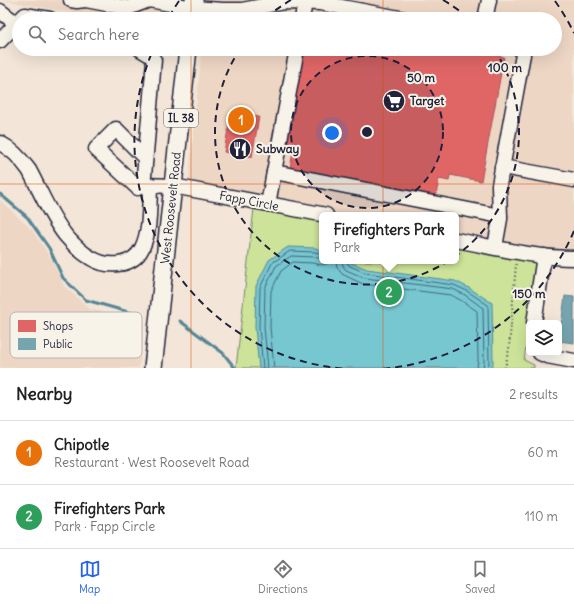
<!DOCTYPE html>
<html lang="en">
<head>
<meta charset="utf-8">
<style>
	body { margin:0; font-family:Delius,sans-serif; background:#f2f2f2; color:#222 }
	.controls { position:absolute; right:12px; bottom:12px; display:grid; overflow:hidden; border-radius:6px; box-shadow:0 4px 16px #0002 }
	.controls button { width:36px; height:36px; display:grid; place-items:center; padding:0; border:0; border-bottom:1px solid #e0e0e0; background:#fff; color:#222; font:20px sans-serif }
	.you { position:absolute; left:332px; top:133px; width:14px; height:14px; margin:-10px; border:3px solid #fff; border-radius:50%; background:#1a73e8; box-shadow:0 0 0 6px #1a73e833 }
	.badge { display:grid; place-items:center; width:26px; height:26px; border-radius:50%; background:#2563eb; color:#fff; font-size:13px; font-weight:700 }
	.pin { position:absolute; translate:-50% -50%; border:2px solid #fff; box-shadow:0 1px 4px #0006 }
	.popup { position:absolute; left:319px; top:212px; width:140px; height:52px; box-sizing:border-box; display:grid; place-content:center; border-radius:6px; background:#fff; filter:drop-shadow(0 1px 3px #0005); font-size:13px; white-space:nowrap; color:#767676 }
	.popup b { font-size:15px; color:#222 }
	.popup::after { content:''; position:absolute; left:50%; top:100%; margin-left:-8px; border:8px solid transparent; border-top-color:#fff }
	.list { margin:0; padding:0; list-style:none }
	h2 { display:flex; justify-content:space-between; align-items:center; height:52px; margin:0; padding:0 16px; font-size:17px }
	h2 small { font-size:13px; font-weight:400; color:#767676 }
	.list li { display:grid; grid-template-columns:26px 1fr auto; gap:12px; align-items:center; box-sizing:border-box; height:64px; padding:0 16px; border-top:1px solid #e0e0e0 }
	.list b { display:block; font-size:15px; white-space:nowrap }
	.list p { margin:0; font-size:13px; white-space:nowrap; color:#767676 }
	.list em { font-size:13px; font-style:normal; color:#767676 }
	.icon { flex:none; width:22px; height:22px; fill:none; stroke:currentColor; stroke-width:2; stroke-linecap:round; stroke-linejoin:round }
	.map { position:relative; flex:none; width:574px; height:368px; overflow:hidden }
	.search { position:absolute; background:#fff; box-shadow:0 4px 16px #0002; left:12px; right:12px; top:12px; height:44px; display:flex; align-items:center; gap:10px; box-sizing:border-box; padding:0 14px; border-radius:22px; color:#767676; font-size:15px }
	.sheet { height:180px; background:#fff }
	nav { display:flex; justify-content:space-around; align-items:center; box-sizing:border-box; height:56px; border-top:1px solid #e0e0e0; background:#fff; font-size:11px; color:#767676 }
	nav a { display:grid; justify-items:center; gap:2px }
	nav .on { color:#2563eb }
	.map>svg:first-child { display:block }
</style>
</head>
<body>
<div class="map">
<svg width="574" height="368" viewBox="0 0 574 368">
	<rect width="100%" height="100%" fill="#f3e6d8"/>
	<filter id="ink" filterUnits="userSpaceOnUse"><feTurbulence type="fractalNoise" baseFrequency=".025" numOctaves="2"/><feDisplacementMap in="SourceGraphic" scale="8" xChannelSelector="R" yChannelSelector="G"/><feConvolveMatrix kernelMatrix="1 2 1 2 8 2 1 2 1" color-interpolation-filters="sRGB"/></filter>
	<g filter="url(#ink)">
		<g fill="#eed6c4">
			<path d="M2 0H182L181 19H107Z"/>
			<path d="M207 0H574V263L456 246V215H322L187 195 202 49H555V19H205Z"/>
			<path d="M0 200 32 230 52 260 64 286 90 309 144 321 139 368H0Z"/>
		</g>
		<path fill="#cce399" stroke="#77826a" d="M254 208 322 221V261H456V246L539 261 524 360 534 365V368H236Z"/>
		<path fill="#77c7d1" stroke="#558595" d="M288 247 316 248 322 251V261H347L367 269 455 281 469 288 492 303 493 364 491 368H259L255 327 256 286 269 260Z"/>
		<g fill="#e06666" stroke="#a75259">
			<path d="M303 49H476L485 51V49H487L501 52 500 56 504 57 481 181 450 175 449 181 439 179 436 195 290 168 294 147 284 145Z"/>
			<path d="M231 112 259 117 252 157 224 152Z"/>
		</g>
		<path fill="#76a5af" stroke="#5d7e8c" d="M565 296 574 297V343L559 341Z"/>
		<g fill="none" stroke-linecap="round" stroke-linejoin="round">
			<g stroke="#446477" stroke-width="1">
				<path d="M336 261 337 267 342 274 346 276 363 284 451 295 462 301 477 311 478 360 477 368"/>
				<path d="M342 261 343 266 346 270 365 278 453 289 465 295 483 308 484 362 483 368"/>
				<path d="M347 261 348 264 350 266 366 273 454 285 467 291 488 305 489 363 488 368"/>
				<path d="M263 368 259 327 260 288 272 263 290 251 315 252 322 254"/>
				<path d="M268 368 264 327 265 288 276 266 291 256 314 257 322 259"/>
				<path d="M274 368 270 327 271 291 281 271 293 262 312 263 322 265 326 264 332 261"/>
			</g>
			<g stroke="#558595" stroke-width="3">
				<path d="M0 194 27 217 49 248 63 278 86 300 139 315"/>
				<path d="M180 321 223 353 235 368"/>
			</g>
			<g stroke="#22223b" stroke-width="17">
				<g id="minor">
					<path d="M71 0 77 1 85 0"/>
					<path d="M86 0 128 8 149 0"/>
					<path d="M149 0 193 8 223 10H242L284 2 320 3 405 19"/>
					<path d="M0 11 17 24"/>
					<path d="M21 19 25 15 50 19"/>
					<path d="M302 19 305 2"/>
					<path d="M485 19 489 0"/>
					<path d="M0 41 19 21"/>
					<path d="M140 49 150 55 154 60 144 176 142 185 138 188 96 149 116 129 145 158"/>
					<path d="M0 143C12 149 21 159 29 170 41 192 50 216 66 236 73 244 82 253 91 258 107 268 133 267 142 248 151 229 149 206 150 185"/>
					<path d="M502 167 574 180"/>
					<path d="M274 172 500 216"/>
					<path d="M142 185 173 186 326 215"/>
					<path d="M268 204 297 49"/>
					<path d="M456 240C494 247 535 258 574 258"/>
					<path d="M495 247 500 219 499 185 522 60 523 55 521 49"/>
					<path d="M534 323 544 256"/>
					<path d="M540 353 547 356 574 361"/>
				</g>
			</g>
			<g stroke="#22223b" stroke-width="20">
				<g id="major">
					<path d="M192 19 194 0"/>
					<path d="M153 368 188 49"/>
				</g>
			</g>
			<path stroke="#22223b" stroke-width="2" stroke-dasharray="1 3" stroke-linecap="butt" d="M505 368 509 349 516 264"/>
			<use href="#minor" stroke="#f7f3e8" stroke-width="14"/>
			<use href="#major" stroke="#f7f3e8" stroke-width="17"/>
		</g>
	</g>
	<path fill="none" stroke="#de560e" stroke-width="1" stroke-opacity="0.55" d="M191 0V19M383 0V19M191 49V368M383 49V368M0 184H574"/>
	<circle cx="367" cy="132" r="76" fill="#22223b" fill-opacity=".12"/>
	<g fill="none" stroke="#22223b" stroke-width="2" stroke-dasharray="7 5">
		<circle cx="367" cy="132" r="76"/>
		<path d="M266 18A152 152 0 0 1 291 0M443 0A152 152 0 0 1 468 18M494 49A152 152 0 1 1 240 49"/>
		<path d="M574 231A229 229 0 0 1 153 50M169 17A229 229 0 0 1 179 1M555 1A229 229 0 0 1 574 33"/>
	</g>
	<defs>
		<g id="supermarket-disc" transform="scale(1.15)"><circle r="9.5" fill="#22223b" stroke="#f7f3e8"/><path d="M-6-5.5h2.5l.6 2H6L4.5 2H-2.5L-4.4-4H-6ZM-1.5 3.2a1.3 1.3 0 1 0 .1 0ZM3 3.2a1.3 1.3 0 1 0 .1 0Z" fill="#fff"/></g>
		<g id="restaurant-disc" transform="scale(1.15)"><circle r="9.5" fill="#22223b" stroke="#f7f3e8"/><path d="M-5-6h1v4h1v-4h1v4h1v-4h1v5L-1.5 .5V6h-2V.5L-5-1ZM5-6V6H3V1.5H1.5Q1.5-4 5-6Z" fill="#fff"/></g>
	</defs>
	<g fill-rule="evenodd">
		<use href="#supermarket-disc" x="394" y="101"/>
		<use href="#restaurant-disc" x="240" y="149"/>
	</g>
	<g text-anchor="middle" stroke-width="4" stroke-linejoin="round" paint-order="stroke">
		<rect fill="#f7f3e8" stroke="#62616f" stroke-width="1" x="164" y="109" width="34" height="18" rx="3"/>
		<g font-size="11" font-weight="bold" fill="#22223b">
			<text x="181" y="122">IL 38</text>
		</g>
		<g font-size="12" font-weight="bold" fill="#22223b" stroke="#f7f3e8" text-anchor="start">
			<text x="410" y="105">Target</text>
			<text x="256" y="153">Subway</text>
		</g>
		<g font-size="12" fill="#22223b" stroke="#f7f3e8">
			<text transform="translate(249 201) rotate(11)" y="4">Fapp Circle</text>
			<text transform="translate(171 208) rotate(-84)" y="4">West Roosevelt Road</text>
		</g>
	</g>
	<rect x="10" y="312" width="132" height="46" rx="6" fill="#f7f3e8" stroke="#b7b4b4" stroke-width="1"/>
	<rect x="18" y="320" width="18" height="12" fill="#e06666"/>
	<rect x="18" y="338" width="18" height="12" fill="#76a5af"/>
	<g font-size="11" fill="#22223b">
		<text x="43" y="330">Shops</text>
		<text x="43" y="348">Public</text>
	</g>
	<circle cx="367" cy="132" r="6" fill="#22223b" stroke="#f7f3e8" stroke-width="2"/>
	<g font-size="12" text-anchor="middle" font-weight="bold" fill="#22223b" stroke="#f7f3e8" stroke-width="4" stroke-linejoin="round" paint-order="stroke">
		<text x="505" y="72">100 m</text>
		<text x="421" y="82">50 m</text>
		<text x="529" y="298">150 m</text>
	</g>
</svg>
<div class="controls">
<button><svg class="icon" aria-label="layers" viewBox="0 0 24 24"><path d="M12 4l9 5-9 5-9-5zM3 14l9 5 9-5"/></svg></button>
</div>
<div class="you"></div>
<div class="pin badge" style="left:241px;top:120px;background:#e8710a">1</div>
<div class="pin badge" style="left:389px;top:292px;background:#2e9e5b">2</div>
<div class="popup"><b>Firefighters Park</b>Park</div>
<div class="search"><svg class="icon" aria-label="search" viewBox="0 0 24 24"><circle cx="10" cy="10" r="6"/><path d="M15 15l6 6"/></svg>Search here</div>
</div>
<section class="sheet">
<h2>Nearby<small>2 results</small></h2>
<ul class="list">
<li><span class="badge" style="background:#e8710a">1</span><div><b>Chipotle</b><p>Restaurant · West Roosevelt Road</p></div><em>60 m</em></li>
<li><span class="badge" style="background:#2e9e5b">2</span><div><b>Firefighters Park</b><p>Park · Fapp Circle</p></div><em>110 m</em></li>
</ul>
</section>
<nav>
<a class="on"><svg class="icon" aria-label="map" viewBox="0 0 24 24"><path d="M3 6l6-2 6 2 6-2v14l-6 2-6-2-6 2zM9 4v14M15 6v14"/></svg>Map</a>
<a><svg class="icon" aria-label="directions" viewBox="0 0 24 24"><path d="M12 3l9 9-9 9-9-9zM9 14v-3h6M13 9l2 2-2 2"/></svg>Directions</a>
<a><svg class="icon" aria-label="saved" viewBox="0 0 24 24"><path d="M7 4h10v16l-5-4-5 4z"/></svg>Saved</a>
</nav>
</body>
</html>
